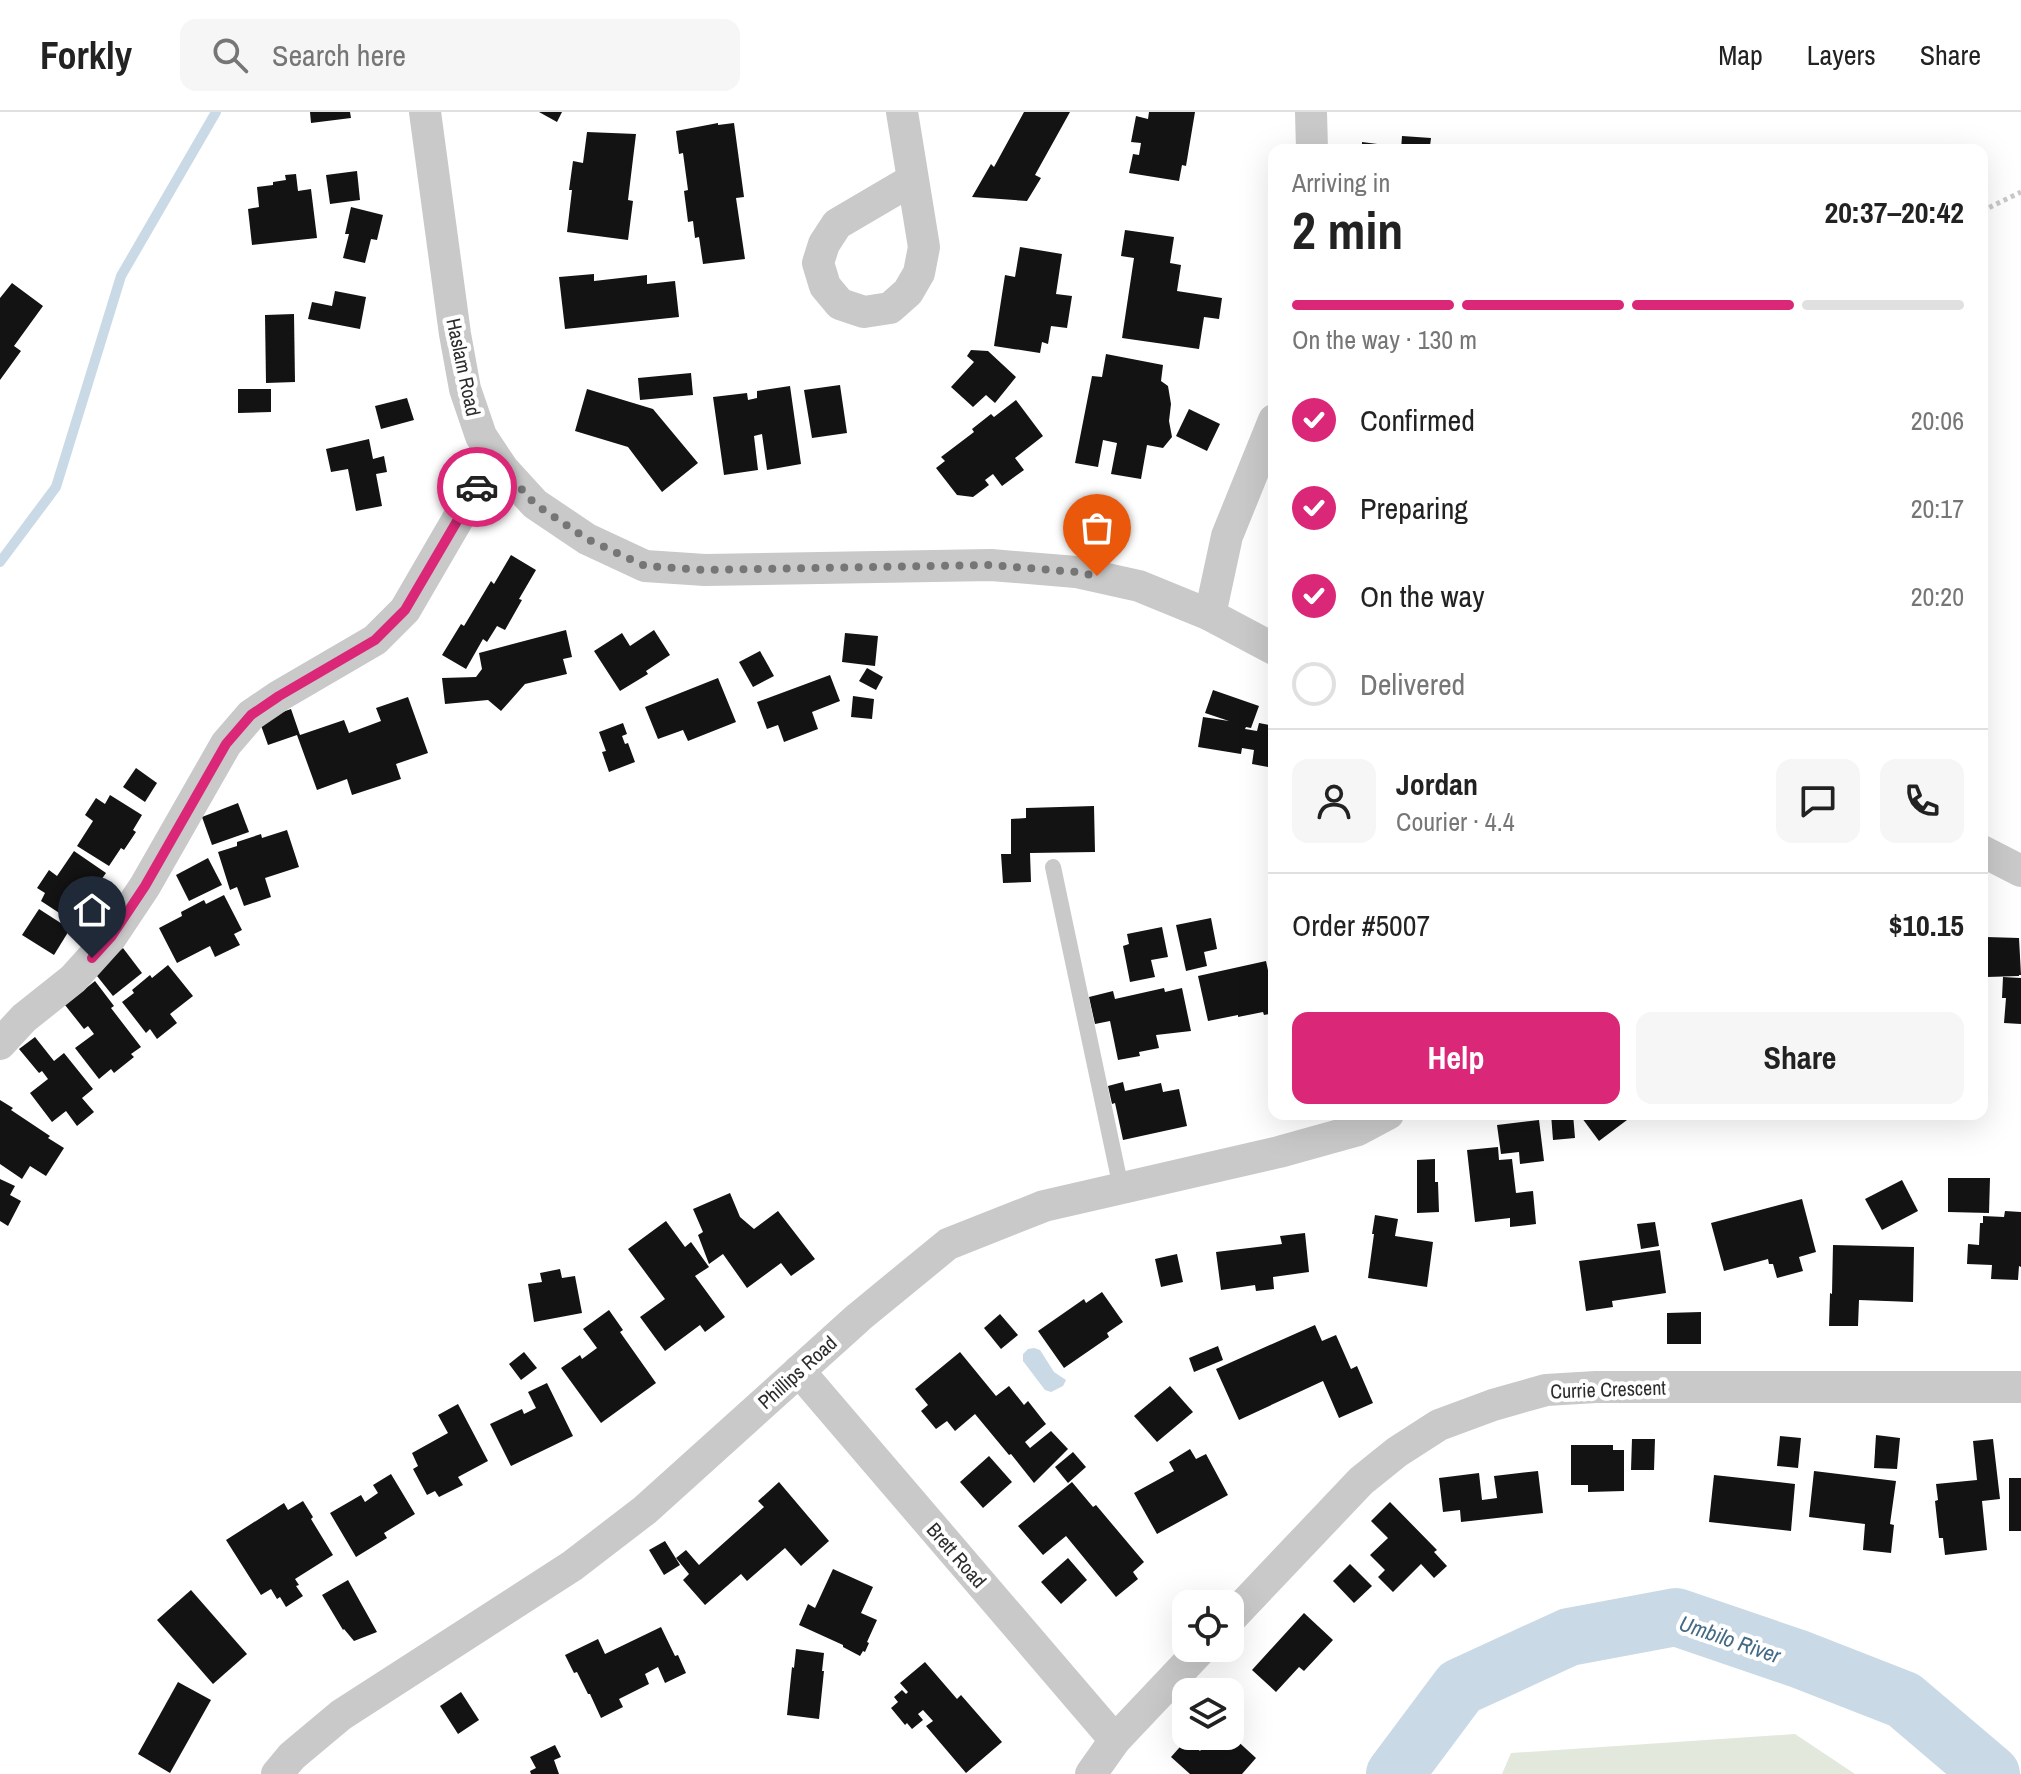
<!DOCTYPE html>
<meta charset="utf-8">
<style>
:root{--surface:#fff;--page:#f6f6f6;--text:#222;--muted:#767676;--line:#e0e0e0;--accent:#db2777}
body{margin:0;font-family:"Archivo Narrow",sans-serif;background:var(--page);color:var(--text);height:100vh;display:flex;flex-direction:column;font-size:30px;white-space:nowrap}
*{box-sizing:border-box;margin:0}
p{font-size:26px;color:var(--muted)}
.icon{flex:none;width:44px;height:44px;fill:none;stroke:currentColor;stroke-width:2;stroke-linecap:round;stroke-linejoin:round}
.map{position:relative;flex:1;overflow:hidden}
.sheet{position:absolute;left:1268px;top:32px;width:720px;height:976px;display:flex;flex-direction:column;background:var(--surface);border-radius:16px;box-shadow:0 8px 32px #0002}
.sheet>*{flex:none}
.controls{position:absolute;left:1172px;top:1478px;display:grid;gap:16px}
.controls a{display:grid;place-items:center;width:72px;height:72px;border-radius:16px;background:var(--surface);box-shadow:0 8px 32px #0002;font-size:40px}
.pin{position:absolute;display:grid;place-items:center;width:68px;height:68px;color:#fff;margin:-82px -34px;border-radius:50% 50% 50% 0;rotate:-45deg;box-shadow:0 0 8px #0007}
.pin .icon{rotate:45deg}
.courier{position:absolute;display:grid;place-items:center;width:80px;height:80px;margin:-40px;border:6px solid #db2777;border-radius:50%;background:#fff;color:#222;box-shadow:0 2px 10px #0007}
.overview em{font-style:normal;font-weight:700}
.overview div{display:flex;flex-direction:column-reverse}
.overview{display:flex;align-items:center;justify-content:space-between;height:136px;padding:0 24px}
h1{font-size:52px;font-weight:700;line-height:60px}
.bar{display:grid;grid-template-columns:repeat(4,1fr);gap:12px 8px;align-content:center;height:96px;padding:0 24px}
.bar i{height:10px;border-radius:6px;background:var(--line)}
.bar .active{background:var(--accent)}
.bar p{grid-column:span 4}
.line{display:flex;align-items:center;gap:20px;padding:0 24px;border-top:2px solid var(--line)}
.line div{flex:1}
.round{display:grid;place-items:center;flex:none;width:84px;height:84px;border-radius:16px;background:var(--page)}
ol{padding:0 24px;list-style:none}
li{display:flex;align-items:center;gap:24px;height:88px}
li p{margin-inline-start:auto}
li .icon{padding:8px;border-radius:50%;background:var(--accent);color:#fff;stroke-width:4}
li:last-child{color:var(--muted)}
li i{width:44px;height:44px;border:4px solid var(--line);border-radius:50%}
.cta{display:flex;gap:16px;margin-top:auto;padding:16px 24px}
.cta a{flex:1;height:92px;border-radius:16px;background:var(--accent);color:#fff;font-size:32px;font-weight:700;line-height:92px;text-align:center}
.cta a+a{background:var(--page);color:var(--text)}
header{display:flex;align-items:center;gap:48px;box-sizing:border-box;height:112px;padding:0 40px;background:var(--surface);border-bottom:2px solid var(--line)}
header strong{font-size:38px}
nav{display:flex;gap:44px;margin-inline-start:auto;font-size:28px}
.search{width:560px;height:72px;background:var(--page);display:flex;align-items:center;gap:20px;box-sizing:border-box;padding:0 28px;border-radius:16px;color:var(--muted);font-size:30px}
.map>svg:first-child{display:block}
.green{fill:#e2e8db}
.water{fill:#c9dae6}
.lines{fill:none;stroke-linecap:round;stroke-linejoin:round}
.stream{stroke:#c9dae6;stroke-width:10}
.river{stroke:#c9dae6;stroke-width:58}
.building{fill:#131313}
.path{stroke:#c9c9c9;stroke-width:5;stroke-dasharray:4 4;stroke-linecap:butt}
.lane{stroke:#c9c9c9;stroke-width:16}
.street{stroke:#c9c9c9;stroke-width:32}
.done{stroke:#767676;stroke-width:8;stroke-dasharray:0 14.4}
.route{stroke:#db2777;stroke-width:10}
.labels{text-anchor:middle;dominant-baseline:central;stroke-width:8;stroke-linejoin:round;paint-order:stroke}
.street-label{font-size:20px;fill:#2c2c2c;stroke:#fff}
.water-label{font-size:22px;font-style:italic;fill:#446a85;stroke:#fff}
</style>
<header>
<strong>Forkly</strong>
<div class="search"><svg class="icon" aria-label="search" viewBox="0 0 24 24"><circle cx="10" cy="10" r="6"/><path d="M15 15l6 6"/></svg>Search here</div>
<nav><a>Map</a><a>Layers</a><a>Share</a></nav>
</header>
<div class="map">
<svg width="2021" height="1662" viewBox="0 0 2021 1662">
<rect width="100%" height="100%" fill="#fff"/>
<polygon class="green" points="1795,1622 1855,1662 1502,1662 1511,1641"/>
<polygon class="water" points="1034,1236 1040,1238 1054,1260 1066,1268 1063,1274 1051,1280 1045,1278 1023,1249 1023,1242 1028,1237"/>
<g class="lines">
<polyline class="stream" points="0,450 56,375 121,164 216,0"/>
<polyline class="river" points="1395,1662 1460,1575 1569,1525 1676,1505 1799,1547 1904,1588 1991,1662"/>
</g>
<g class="building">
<polygon points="310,0 350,0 351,6 311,11"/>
<polygon points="539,0 562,0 557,10"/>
<polygon points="1024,0 1070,0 1035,63 1041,66 1027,89 972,85 991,52 994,55"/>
<polygon points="1149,0 1195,0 1186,54 1182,53 1179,69 1129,61 1133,42 1139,43 1141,31 1131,30 1136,4 1148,7"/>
<polygon points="718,11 718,13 734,11 744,85 736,86 745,147 703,152 699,125 695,126 693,109 688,110 684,79 688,78 683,41 679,42 676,19"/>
<polygon points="587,20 636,22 628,88 633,89 628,128 567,120 572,78 569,78 573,49 583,51"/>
<polygon points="1402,24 1431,26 1430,34 1446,36 1446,38 1401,38"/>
<polygon points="1362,30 1385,33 1385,38 1362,38"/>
<polygon points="357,59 360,88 330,92 326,63"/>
<polygon points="296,62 298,79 311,77 317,126 252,133 248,97 259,95 257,75 273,73 273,70 286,68 285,63"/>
<polygon points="351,95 383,103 377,128 371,127 365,151 343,146 349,122 345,122"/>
<polygon points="1125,118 1174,125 1170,151 1181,153 1177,179 1222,186 1219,207 1204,205 1199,237 1122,226 1134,146 1121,144"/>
<polygon points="1020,135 1062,142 1056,182 1072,184 1067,216 1051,214 1048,232 1042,230 1040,241 994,234 1005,163 1015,165"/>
<polygon points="594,162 594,169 647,163 647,172 675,169 679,205 565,217 559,165"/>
<polygon points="12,171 43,194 14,234 21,239 0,268 0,186"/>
<polygon points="335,179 366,185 360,217 308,207 312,190 332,194"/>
<polygon points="294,202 295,270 266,271 265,203"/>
<polygon points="971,238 988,239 1016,265 995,291 986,283 973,295 951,275 974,250 967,244"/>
<polygon points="1106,242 1163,253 1161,269 1168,274 1171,292 1169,309 1172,325 1163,336 1147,333 1141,367 1111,362 1117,331 1103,328 1098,355 1075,351 1092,264 1102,265"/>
<polygon points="691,261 693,283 640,288 638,266"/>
<polygon points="840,273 847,321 812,326 804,278"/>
<polygon points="790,274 801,352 767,358 762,322 754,324 758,358 724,363 713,285 747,281 748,288 757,286 757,279"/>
<polygon points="238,277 271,277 271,300 238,301"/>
<polygon points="587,277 653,297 698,351 662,380 628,335 575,319"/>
<polygon points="407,286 414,308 381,317 375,294"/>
<polygon points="1016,288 1043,324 1015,346 1024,358 1002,374 993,362 985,368 989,373 973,385 957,383 936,356 945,349 941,345 974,320 972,317 991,302 994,305"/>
<polygon points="1189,297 1220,312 1207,339 1176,324"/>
<polygon points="369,327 373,347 384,344 387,360 376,362 382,394 356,399 348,357 331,360 326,337"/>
<polygon points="511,443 536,458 519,487 522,488 505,518 497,514 487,530 483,527 466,557 442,543 461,512 464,514 491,469 494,472"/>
<polygon points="566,518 572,545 563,547 567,562 525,572 501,599 488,588 445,592 442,566 476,565 482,557 479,541"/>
<polygon points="654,518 670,543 646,559 648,562 620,579 594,539 622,521 630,534"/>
<polygon points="845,521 878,524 875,554 842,550"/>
<polygon points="760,539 774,564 753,575 739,550"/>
<polygon points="867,556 883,565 876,578 859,569"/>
<polygon points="830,563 840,589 812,600 818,617 784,630 778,613 767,617 757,590"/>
<polygon points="718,566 736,610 688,629 683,618 658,627 645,595"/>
<polygon points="1213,578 1259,594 1251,616 1246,615 1245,617 1257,619 1259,611 1274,614 1274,656 1252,652 1254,638 1242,636 1241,642 1198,635 1203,605 1229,609 1205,601"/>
<polygon points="853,584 874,587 872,607 851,605"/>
<polygon points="408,585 428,641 396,652 401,667 352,683 347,667 317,678 297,623 268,633 259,608 291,597 300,623 344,608 349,621 381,609 376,596"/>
<polygon points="623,611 627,622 622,624 625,632 628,631 635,650 609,660 602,640 606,639 599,620"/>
<polygon points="136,656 157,671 145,690 123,675"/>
<polygon points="110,683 142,703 133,718 136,720 124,738 121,736 109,754 77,734 93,709 85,703 96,686 105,692"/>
<polygon points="238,691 249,720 212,733 202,705"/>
<polygon points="1094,694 1095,740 1030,741 1031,770 1003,771 1001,742 1011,742 1011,707 1026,706 1026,696"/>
<polygon points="287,718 299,755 265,766 271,785 244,794 237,775 230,778 218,740 237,734 237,730 261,722 262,726"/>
<polygon points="74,739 106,761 94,778 97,780 85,799 82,797 73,810 41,789 45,781 37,776 49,758 57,764"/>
<polygon points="208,746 222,773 189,789 176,763"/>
<polygon points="224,783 242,818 234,822 240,833 215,845 210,834 177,851 159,816 182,804 181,800 204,788 206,792"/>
<polygon points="39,797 70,817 54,843 22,823"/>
<polygon points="1211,806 1217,837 1204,840 1207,854 1186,859 1176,813"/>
<polygon points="1162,815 1168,845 1151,848 1155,865 1130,870 1123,834 1129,832 1127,822"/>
<polygon points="1986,825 2019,826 2021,863 2019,863 2019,864 1987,865"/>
<polygon points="123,836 142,861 113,884 93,859"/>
<polygon points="1266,849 1274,886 1274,901 1264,903 1263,900 1238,905 1238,903 1208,909 1198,864"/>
<polygon points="168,853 193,884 170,902 177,911 157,927 150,917 146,921 122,890 134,881 132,878 150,863 152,866"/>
<polygon points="2003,865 2021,866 2021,912 2004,911 2006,886 2002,886"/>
<polygon points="95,869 114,894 111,896 141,935 131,942 134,945 114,961 111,957 99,967 75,936 94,922 88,914 84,917 65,893"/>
<polygon points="1164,876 1165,880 1182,876 1191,919 1156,923 1159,936 1139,940 1140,944 1118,948 1110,909 1095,912 1089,885 1113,879 1115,887"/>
<polygon points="35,925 54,949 64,941 93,977 82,986 94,1000 77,1014 66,999 52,1010 30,981 48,967 42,959 39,961 19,937"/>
<polygon points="1123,970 1125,979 1161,971 1163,980 1179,977 1187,1014 1123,1028 1115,991 1112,992 1108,974"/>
<polygon points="0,988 13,996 11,998 50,1024 48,1026 64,1036 46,1064 30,1054 22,1067 0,1052"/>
<polygon points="1551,1002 1573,1002 1575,1026 1553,1028"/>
<polygon points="1579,1002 1635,1002 1599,1029"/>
<polygon points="1539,1008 1544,1049 1520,1052 1519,1040 1501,1042 1497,1013"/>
<polygon points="1498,1035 1499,1048 1512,1047 1516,1081 1533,1079 1536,1112 1510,1115 1510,1106 1475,1110 1467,1038"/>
<polygon points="1435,1047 1435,1070 1438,1070 1439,1100 1417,1101 1417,1048"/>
<polygon points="1948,1066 1990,1066 1989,1101 1948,1100"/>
<polygon points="0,1067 15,1074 10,1083 21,1089 8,1114 0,1109"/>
<polygon points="1902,1068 1918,1099 1882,1118 1865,1087"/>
<polygon points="730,1081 740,1105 754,1117 778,1099 815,1147 791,1164 781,1151 747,1176 723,1142 709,1152 698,1123 703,1120 693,1097"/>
<polygon points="1802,1087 1816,1140 1799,1145 1803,1159 1777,1166 1773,1152 1769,1152 1768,1147 1724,1159 1711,1111"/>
<polygon points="2005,1099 2021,1100 2021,1155 2019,1154 2018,1168 1991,1167 1992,1153 1967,1152 1968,1132 1979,1133 1980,1111 1983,1111 1983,1104 2004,1105"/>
<polygon points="1375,1103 1398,1107 1395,1124 1433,1130 1427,1175 1368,1166 1374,1122 1372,1122"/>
<polygon points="666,1109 685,1135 691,1130 709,1155 695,1164 725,1205 705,1220 700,1213 665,1239 640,1205 665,1187 628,1137"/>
<polygon points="1655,1110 1659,1134 1641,1137 1637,1112"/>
<polygon points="1305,1121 1309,1160 1273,1165 1274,1177 1256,1179 1255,1173 1221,1178 1216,1140 1282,1132 1280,1124"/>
<polygon points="1833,1133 1914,1135 1913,1190 1859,1188 1858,1214 1829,1214 1830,1181 1832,1182"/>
<polygon points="1660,1138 1666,1181 1612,1189 1613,1195 1586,1199 1579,1149"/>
<polygon points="1177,1142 1183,1170 1161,1175 1155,1147"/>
<polygon points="560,1157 562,1166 575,1164 582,1201 534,1210 528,1172 542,1170 540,1161"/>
<polygon points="1102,1180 1123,1210 1107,1221 1109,1225 1064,1256 1038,1219 1084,1187 1086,1191"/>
<polygon points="609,1198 623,1218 620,1220 656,1271 601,1311 561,1256 580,1243 582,1247 597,1236 583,1217"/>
<polygon points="1701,1200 1701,1232 1667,1232 1667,1201"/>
<polygon points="1000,1202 1018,1223 1001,1237 984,1216"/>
<polygon points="1315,1213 1322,1229 1336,1223 1351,1257 1357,1254 1373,1291 1339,1306 1323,1269 1239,1308 1216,1257"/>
<polygon points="1218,1234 1223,1248 1194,1260 1189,1246"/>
<polygon points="524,1240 537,1256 521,1268 509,1252"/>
<polygon points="960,1240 996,1284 1009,1274 1024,1293 1028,1289 1046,1312 1025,1330 1030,1336 1051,1319 1068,1337 1034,1371 1011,1342 1009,1343 975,1302 955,1319 947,1309 936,1317 921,1299 928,1293 915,1277"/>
<polygon points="547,1271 573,1324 511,1354 490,1312 522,1297 524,1302 536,1296 528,1280"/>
<polygon points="1170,1274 1193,1300 1157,1330 1134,1304"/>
<polygon points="458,1292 488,1349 458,1365 463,1373 439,1385 435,1379 427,1383 413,1357 418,1354 412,1341 448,1321 438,1303"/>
<polygon points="1876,1323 1900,1326 1897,1357 1874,1356"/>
<polygon points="1780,1324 1801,1326 1798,1356 1777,1354"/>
<polygon points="1632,1327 1655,1327 1654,1358 1631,1358"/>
<polygon points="1993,1327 2000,1387 1982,1389 1987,1438 1945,1443 1943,1426 1939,1426 1935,1389 1938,1388 1936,1372 1977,1368 1973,1329"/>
<polygon points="1571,1333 1613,1333 1613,1338 1624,1338 1624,1379 1588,1380 1588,1373 1571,1373"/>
<polygon points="1190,1337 1196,1347 1206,1342 1228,1383 1157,1422 1134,1381 1174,1359 1169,1350"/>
<polygon points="1073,1340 1086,1355 1068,1371 1055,1355"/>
<polygon points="989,1344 1012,1370 983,1396 960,1370"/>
<polygon points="1538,1359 1543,1401 1461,1410 1460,1398 1443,1400 1439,1366 1479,1361 1482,1388 1497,1386 1494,1364"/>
<polygon points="1814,1359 1896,1369 1890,1412 1894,1413 1891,1441 1863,1438 1865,1412 1809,1405"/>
<polygon points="391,1362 415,1402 384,1421 387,1426 356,1445 330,1401 361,1383 365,1390 378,1381 373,1373"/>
<polygon points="1714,1363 1795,1372 1791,1419 1709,1410"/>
<rect x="2009" y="1366" width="12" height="53"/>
<polygon points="779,1370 829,1429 801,1454 785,1436 747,1469 741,1462 705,1493 683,1468 689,1462 676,1446 686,1438 699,1453 764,1395 758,1389"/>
<polygon points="1072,1370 1093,1395 1096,1393 1144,1450 1133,1460 1138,1467 1116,1485 1066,1424 1043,1443 1018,1414"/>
<polygon points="303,1389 313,1405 311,1407 333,1443 295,1467 299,1473 296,1474 303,1484 286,1495 280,1485 277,1487 271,1477 261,1483 226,1428 284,1391 288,1398"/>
<polygon points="1390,1390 1437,1438 1434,1440 1447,1454 1434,1466 1421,1452 1393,1480 1378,1465 1385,1458 1370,1443 1388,1426 1371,1409"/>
<polygon points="665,1429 680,1453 664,1463 649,1438"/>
<polygon points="1068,1446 1087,1468 1061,1492 1041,1470"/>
<polygon points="1350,1452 1372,1474 1354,1491 1333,1469"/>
<polygon points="833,1457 873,1475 861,1501 877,1508 867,1530 869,1531 865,1540 863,1539 860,1544 843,1535 843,1533 799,1513 808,1492 815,1496"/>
<polygon points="348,1468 377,1520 354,1529 344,1517 343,1518 322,1483"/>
<polygon points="191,1478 247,1542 213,1572 157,1508"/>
<polygon points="1304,1501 1333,1528 1304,1559 1299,1555 1276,1580 1252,1558"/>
<polygon points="661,1515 675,1544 678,1543 686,1561 665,1571 658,1555 645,1562 649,1572 619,1587 623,1595 601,1606 590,1582 588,1582 577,1560 574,1561 565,1543 598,1527 605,1542"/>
<polygon points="796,1537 824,1541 822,1559 824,1559 819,1607 787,1603 792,1555 794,1556"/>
<polygon points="925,1550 957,1587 961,1583 1002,1630 966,1661 926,1614 933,1609 923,1598 918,1602 923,1608 912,1617 907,1611 905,1613 891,1596 898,1590 894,1585 902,1578 906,1582 908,1580 900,1571"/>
<polygon points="178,1570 211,1588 170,1661 138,1642"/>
<polygon points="461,1580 479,1608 458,1622 440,1594"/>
<polygon points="1213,1624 1232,1624 1256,1646 1242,1662 1190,1662 1171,1645 1187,1627 1200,1639"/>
<polygon points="555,1633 561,1645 554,1648 559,1662 531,1662 530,1659 536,1656 530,1645"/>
</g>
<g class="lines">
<polyline class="path" points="1982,99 2021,80"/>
<polyline class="lane" points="1053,755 1121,1076"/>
<g class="street">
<polyline points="425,0 455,222 465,277 481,324 503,357 535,392 587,427 645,454 705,458 991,453 1076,460 1139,474 1210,503 1274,537"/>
<polyline points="902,0 924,135 919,161 908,180 890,196 864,200 840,192 825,174 818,151 824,132 837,112 912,68"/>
<polyline points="1311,0 1312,38"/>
<polyline points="1210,503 1227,424 1274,308"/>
<polyline points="1982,739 2021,759"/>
<polyline points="0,932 24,906 73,867 111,825 145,774 226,632 251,603 279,584 375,528 405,498 477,374 491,340"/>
<polyline points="799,1259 1115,1628"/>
<polyline points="1230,1507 1361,1369 1397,1340 1439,1313 1493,1293 1546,1278 1596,1275 2021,1275"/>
<polyline points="277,1662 292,1644 341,1603 572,1454 645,1398 859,1205 948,1132 1044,1094 1279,1040 1358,1018 1388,1002"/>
<polyline points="1091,1662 1115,1628 1202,1536"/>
</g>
</g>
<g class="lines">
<polyline class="done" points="477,375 491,340 503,357 535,392 587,427 645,454 705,458 991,453 1076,460 1097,464"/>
<polyline class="route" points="92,846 111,825 145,774 226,632 251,603 279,584 375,528 405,498 477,375"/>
</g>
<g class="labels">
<g class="street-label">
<text transform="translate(464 255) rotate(78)">Haslam Road</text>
<text transform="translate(797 1260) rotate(-42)">Phillips Road</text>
<text transform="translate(1608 1277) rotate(-2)">Currie Crescent</text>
<text transform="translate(957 1443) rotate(49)">Brett Road</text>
</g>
<g class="water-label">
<text transform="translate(1730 1527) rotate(19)">Umbilo River</text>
</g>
</g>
</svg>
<div class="controls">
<a><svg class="icon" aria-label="locate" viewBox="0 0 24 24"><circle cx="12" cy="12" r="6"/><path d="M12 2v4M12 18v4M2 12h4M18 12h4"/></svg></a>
<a><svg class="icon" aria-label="layers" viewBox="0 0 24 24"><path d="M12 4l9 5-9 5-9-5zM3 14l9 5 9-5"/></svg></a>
</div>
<div class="pin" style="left:1097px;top:464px;background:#ea580c"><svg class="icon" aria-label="bag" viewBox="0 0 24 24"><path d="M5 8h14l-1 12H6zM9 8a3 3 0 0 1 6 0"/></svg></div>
<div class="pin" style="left:92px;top:846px;background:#1f2937"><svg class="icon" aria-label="home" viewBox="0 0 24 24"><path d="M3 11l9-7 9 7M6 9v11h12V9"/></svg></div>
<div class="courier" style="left:477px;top:375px"><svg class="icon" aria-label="car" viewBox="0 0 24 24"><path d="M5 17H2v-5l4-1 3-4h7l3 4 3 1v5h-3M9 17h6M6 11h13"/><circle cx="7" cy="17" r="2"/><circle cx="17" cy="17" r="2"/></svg></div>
<section class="sheet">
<div class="overview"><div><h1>2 min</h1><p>Arriving in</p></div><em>20:37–20:42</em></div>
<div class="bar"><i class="active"></i><i class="active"></i><i class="active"></i><i></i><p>On the way · 130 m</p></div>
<ol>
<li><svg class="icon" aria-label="check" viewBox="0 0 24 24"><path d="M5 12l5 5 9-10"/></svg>Confirmed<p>20:06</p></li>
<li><svg class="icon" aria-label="check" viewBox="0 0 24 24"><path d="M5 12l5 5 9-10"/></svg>Preparing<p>20:17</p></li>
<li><svg class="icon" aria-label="check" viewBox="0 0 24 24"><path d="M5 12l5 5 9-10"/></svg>On the way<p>20:20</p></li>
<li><i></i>Delivered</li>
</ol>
<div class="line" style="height:144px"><a class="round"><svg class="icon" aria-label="person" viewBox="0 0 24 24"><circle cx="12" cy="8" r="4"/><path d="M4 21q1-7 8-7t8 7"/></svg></a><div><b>Jordan</b><p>Courier · 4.4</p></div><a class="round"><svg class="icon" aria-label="chat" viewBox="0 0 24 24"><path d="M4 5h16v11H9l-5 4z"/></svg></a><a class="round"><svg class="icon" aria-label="phone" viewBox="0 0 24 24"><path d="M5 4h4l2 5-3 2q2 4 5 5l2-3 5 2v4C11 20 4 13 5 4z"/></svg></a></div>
<div class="line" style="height:104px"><div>Order #5007</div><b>$10.15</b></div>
<div class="cta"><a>Help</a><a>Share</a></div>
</section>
</div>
